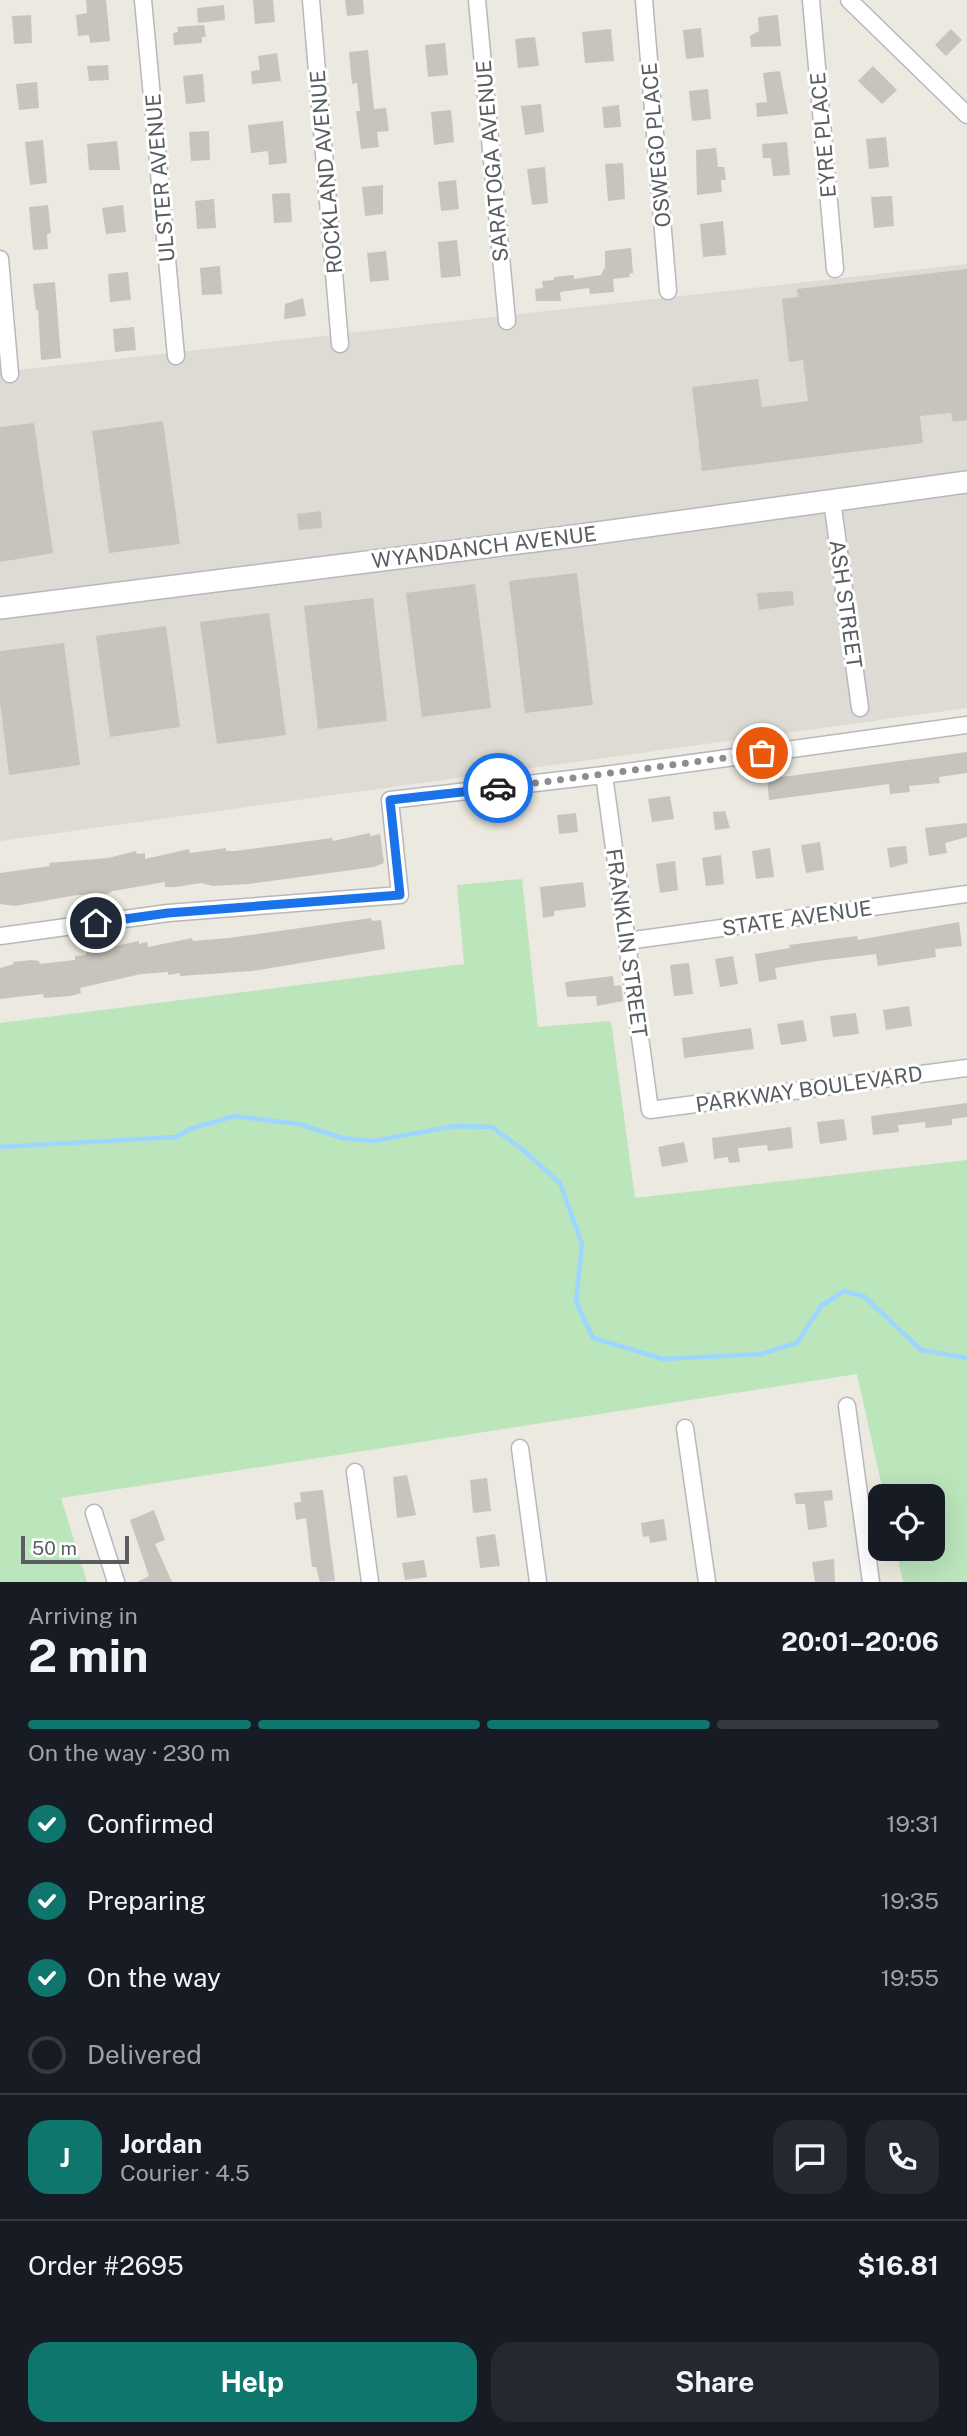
<!DOCTYPE html>
<meta charset="utf-8">
<style>
:root{--surface:#171b24;--page:#242831;--text:#f1f3f6;--muted:#9ea1a6;--line:#363941;--accent:#0f766e}
body{margin:0;font-family:"Public Sans",sans-serif;background:var(--page);color:var(--text);height:100vh;display:flex;flex-direction:column;font-size:26px;white-space:nowrap}
*{box-sizing:border-box;margin:0}
p{font-size:23px;color:var(--muted)}
.icon{flex:none;width:38px;height:38px;fill:none;stroke:currentColor;stroke-width:2;stroke-linecap:round;stroke-linejoin:round}
.map{position:relative;height:1582px;overflow:hidden}
.panel{display:flex;flex-direction:column;background:var(--surface);flex:1}
.panel>*{flex:none}
.controls{position:absolute;left:868px;top:1484px;display:grid;gap:14px}
.controls a{display:grid;place-items:center;width:77px;height:77px;border-radius:14px;background:var(--surface);box-shadow:0 7px 28px #0002;font-size:35px}
.scale{position:absolute;left:21px;bottom:18px;width:108px;box-sizing:border-box;padding-left:7px;border:4px solid #595d61;border-top:0;font-size:19px;line-height:24px;white-space:nowrap;color:#595d61;-webkit-text-stroke:5px #fff;paint-order:stroke}
.pin{position:absolute;display:grid;place-items:center;width:60px;height:60px;color:#fff;margin:-30px;border:4px solid #fff;border-radius:50%;box-shadow:0 2px 7px #0007}
.courier{position:absolute;display:grid;place-items:center;width:70px;height:70px;margin:-35px;border:5px solid #1a73e8;border-radius:50%;background:#fff;color:#222;box-shadow:0 2px 9px #0007}
.headline em{font-style:normal;font-weight:700}
.headline div{display:flex;flex-direction:column-reverse}
.headline{display:flex;align-items:center;justify-content:space-between;height:119px;padding:0 28px}
h1{font-size:46px;font-weight:700;line-height:52px}
.bar{display:grid;grid-template-columns:repeat(4,1fr);gap:10px 7px;align-content:center;height:84px;padding:0 28px}
.bar i{height:9px;border-radius:5px;background:var(--line)}
.bar .current{background:var(--accent)}
.bar p{grid-column:span 4}
.line{display:flex;align-items:center;gap:18px;padding:0 28px;border-top:2px solid var(--line)}
.line div{flex:1}
.round{display:grid;place-items:center;flex:none;width:74px;height:74px;border-radius:21px;background:var(--page)}
ol{padding:0 28px;list-style:none}
li{display:flex;align-items:center;gap:21px;height:77px}
li p{margin-inline-start:auto}
li .icon{padding:7px;border-radius:50%;background:var(--accent);color:#fff;stroke-width:4}
li:last-child{color:var(--muted)}
li i{width:38px;height:38px;border:4px solid var(--line);border-radius:50%}
.cta{display:flex;gap:14px;margin-top:auto;padding:14px 28px}
.cta a{flex:1;height:80px;border-radius:21px;background:var(--accent);color:#fff;font-size:28px;font-weight:700;line-height:80px;text-align:center}
.cta a+a{background:var(--page);color:var(--text)}
.map>svg:first-child{display:block}
.industrial{fill:#dddbd4}
.green{fill:#bbe5bb}
.lines{fill:none;stroke-linecap:round;stroke-linejoin:round}
.stream{stroke:#9dd6ff;stroke-width:4.5}
.building{fill:#c7c4bd}
.minor-casing{stroke:#b6b8bd;stroke-width:19}
.tertiary-casing{stroke:#b6b8bd;stroke-width:24}
.minor{stroke:#fff;stroke-width:16}
.tertiary{stroke:#fff;stroke-width:21}
.done{stroke:#8c8e8d;stroke-width:7;stroke-dasharray:0 12.6}
.route{stroke:#1a73e8;stroke-width:9}
.labels{text-anchor:middle;dominant-baseline:central;stroke-width:6;stroke-linejoin:round;paint-order:stroke}
.street-label{font-size:21px;fill:#595d61;stroke:#fff}
</style>
<div class="map">
<svg width="967" height="1582" viewBox="0 0 967 1582">
<rect width="100%" height="100%" fill="#ece9e0"/>
<polygon class="industrial" points="967,264 967,708 0,841 0,372"/>
<polygon class="green" points="522,879 538,1027 611,1021 635,1198 967,1160 967,1582 903,1582 896,1549 933,1549 933,1496 884,1496 857,1374 61,1498 87,1582 0,1582 0,1023 464,964 457,885"/>
<g class="lines">
<polyline class="stream" points="0,1147 176,1137 190,1129 234,1116 299,1124 342,1138 373,1141 455,1126 492,1127 522,1149 560,1183 582,1244 576,1302 593,1338 663,1359 761,1354 797,1343 821,1306 844,1291 865,1297 921,1350 967,1358"/>
</g>
<g class="building">
<polygon points="86,0 106,0 110,41 90,43 89,35 78,36 76,15 87,13"/>
<polygon points="253,0 273,0 275,22 255,24"/>
<polygon points="345,0 363,0 364,14 347,16"/>
<polygon points="224,5 225,20 198,23 197,8"/>
<polygon points="31,15 32,43 14,44 12,16"/>
<polygon points="778,15 781,46 751,47 750,36 759,31 758,17"/>
<polygon points="204,25 206,37 202,37 202,43 174,45 173,33 178,32 177,27"/>
<polygon points="701,28 704,57 686,59 683,30"/>
<polygon points="611,29 614,61 585,63 582,32"/>
<polygon points="951,29 962,40 946,56 935,45"/>
<polygon points="535,37 539,66 518,68 515,39"/>
<polygon points="445,43 448,75 428,77 425,45"/>
<polygon points="368,50 374,109 386,108 389,131 377,132 379,147 361,149 356,111 360,111 357,83 352,84 349,52"/>
<polygon points="277,53 281,81 252,84 251,71 260,70 258,56"/>
<polygon points="108,65 109,80 89,81 87,66"/>
<polygon points="873,66 897,90 882,104 858,81"/>
<polygon points="780,71 788,114 757,117 756,103 767,102 763,73"/>
<polygon points="203,74 205,102 186,104 183,76"/>
<polygon points="37,82 39,108 19,110 16,84"/>
<polygon points="708,89 711,119 692,121 689,91"/>
<polygon points="541,104 544,132 525,135 521,106"/>
<polygon points="619,105 621,127 604,128 602,107"/>
<polygon points="451,110 454,142 434,145 431,112"/>
<polygon points="283,121 287,163 269,165 268,151 251,153 248,125"/>
<polygon points="209,131 210,160 191,161 189,132"/>
<polygon points="886,137 889,167 869,169 866,139"/>
<polygon points="43,140 47,183 30,185 25,142"/>
<polygon points="117,141 120,170 89,170 87,144"/>
<polygon points="787,142 790,175 773,176 771,158 763,158 762,144"/>
<polygon points="716,148 718,167 724,167 726,180 721,180 722,192 697,195 696,150"/>
<polygon points="623,163 625,199 608,201 605,164"/>
<polygon points="545,167 548,203 532,205 527,169"/>
<polygon points="456,180 459,209 441,211 438,182"/>
<polygon points="383,185 383,214 365,216 362,187"/>
<polygon points="290,193 292,222 274,223 272,194"/>
<polygon points="892,196 894,226 874,228 871,197"/>
<polygon points="214,199 216,228 197,229 195,201"/>
<polygon points="48,205 51,233 47,234 48,249 33,250 29,207"/>
<polygon points="123,205 126,232 106,234 102,208"/>
<polygon points="723,221 726,255 703,257 700,224"/>
<polygon points="457,240 461,276 441,278 438,242"/>
<polygon points="631,248 633,273 629,274 630,277 613,279 614,292 590,294 589,288 560,292 561,301 536,301 535,289 543,288 542,281 554,280 554,277 574,275 574,279 601,275 605,267 605,251"/>
<polygon points="386,251 389,280 370,282 367,253"/>
<polygon points="220,266 222,294 202,295 200,268"/>
<polygon points="967,269 967,420 953,422 951,413 920,416 923,443 702,471 692,387 758,379 762,407 808,401 803,360 789,362 782,299 798,297 797,289"/>
<polygon points="128,272 131,300 110,302 108,274"/>
<polygon points="55,282 61,358 41,360 38,310 36,310 33,284"/>
<polygon points="303,298 306,316 284,319 285,304"/>
<polygon points="134,327 136,350 115,352 113,329"/>
<polygon points="163,421 180,544 109,553 92,431"/>
<polygon points="34,423 53,553 0,562 0,427"/>
<polygon points="321,511 322,528 299,530 297,514"/>
<polygon points="577,573 593,705 525,713 509,581"/>
<polygon points="475,584 491,708 422,717 406,593"/>
<polygon points="793,591 794,605 759,610 757,593"/>
<polygon points="373,598 387,721 318,729 304,606"/>
<polygon points="269,613 286,735 217,744 200,622"/>
<polygon points="166,626 180,727 110,737 96,636"/>
<polygon points="64,643 80,765 9,775 0,702 0,651"/>
<polygon points="967,752 967,773 939,777 940,783 909,786 910,792 890,794 889,784 769,800 767,779"/>
<polygon points="670,796 674,819 652,822 648,799"/>
<polygon points="725,811 730,828 715,830 713,812"/>
<polygon points="576,813 578,832 559,834 557,815"/>
<polygon points="967,823 967,837 945,843 947,853 929,856 925,828"/>
<polygon points="370,833 370,836 380,834 384,863 374,867 249,884 213,886 201,883 176,887 165,887 165,882 113,891 105,895 77,895 15,906 0,904 0,873 50,866 49,863 108,858 136,851 137,854 145,853 145,859 189,849 190,853 226,848 226,851 235,851 332,838 333,841"/>
<polygon points="820,842 824,870 806,873 801,845"/>
<polygon points="906,846 908,863 890,868 887,848"/>
<polygon points="770,848 774,877 756,879 752,851"/>
<polygon points="721,855 724,884 706,886 702,858"/>
<polygon points="675,861 678,890 660,893 656,864"/>
<polygon points="583,882 586,907 554,911 554,916 543,918 540,887"/>
<polygon points="371,918 372,921 381,920 385,949 252,971 180,976 180,973 168,975 168,972 141,974 80,988 81,993 71,996 44,998 43,994 0,999 0,968 14,964 13,962 32,960 39,961 40,964 75,960 75,956 86,955 86,952 139,941 139,944 147,942 148,947 192,938 193,941 229,938"/>
<polygon points="959,922 962,946 935,949 936,957 878,966 876,954 818,961 775,968 777,979 759,982 755,954 790,948 789,945 857,936 858,940"/>
<polygon points="733,956 738,984 720,987 715,959"/>
<polygon points="689,963 693,994 674,996 670,965"/>
<polygon points="613,976 614,986 621,985 623,1001 597,1006 596,996 567,997 565,982"/>
<polygon points="909,1006 912,1026 886,1030 883,1010"/>
<polygon points="856,1013 859,1034 833,1037 830,1016"/>
<polygon points="803,1020 807,1041 781,1045 777,1024"/>
<polygon points="751,1028 754,1049 684,1058 682,1038"/>
<polygon points="967,1103 967,1117 952,1119 952,1125 926,1128 925,1122 898,1125 899,1132 873,1135 871,1116"/>
<polygon points="844,1119 847,1140 820,1144 817,1122"/>
<polygon points="791,1127 793,1148 768,1151 767,1145 738,1148 740,1162 729,1163 728,1157 714,1159 712,1138"/>
<polygon points="684,1142 688,1162 662,1167 658,1147"/>
<polygon points="407,1475 416,1515 397,1518 393,1477"/>
<polygon points="487,1478 491,1511 473,1513 470,1480"/>
<polygon points="323,1490 335,1581 320,1582 316,1567 312,1567 306,1518 296,1520 294,1503 301,1502 300,1492"/>
<polygon points="832,1490 833,1500 824,1501 827,1527 808,1530 805,1504 796,1504 794,1493"/>
<polygon points="154,1510 165,1540 155,1544 172,1582 137,1582 149,1576 130,1520"/>
<polygon points="664,1519 667,1540 650,1543 649,1536 643,1537 641,1523"/>
<polygon points="495,1534 500,1566 480,1568 476,1537"/>
<polygon points="834,1559 835,1582 815,1582 812,1562"/>
<polygon points="424,1560 427,1577 405,1580 402,1563"/>
</g>
<g class="lines">
<defs>
<g id="minor">
<polyline points="143,0 176,356"/>
<polyline points="311,0 340,344"/>
<polyline points="477,0 507,321"/>
<polyline points="644,0 668,291"/>
<polyline points="811,0 835,269"/>
<polyline points="849,0 967,115"/>
<polyline points="0,259 10,374"/>
<polyline points="832,500 860,708"/>
<polyline points="604,775 650,1110 967,1068"/>
<polyline points="0,936 168,913 400,895 390,800 604,775 967,725"/>
<polyline points="627,941 967,894"/>
<polyline points="847,1406 871,1582"/>
<polyline points="685,1428 707,1582"/>
<polyline points="520,1448 538,1582"/>
<polyline points="355,1472 370,1582"/>
<polyline points="94,1513 116,1582"/>
</g>
<polyline id="tertiary" points="0,608 582,535 967,482"/>
</defs>
<use href="#minor" class="minor-casing"/>
<use href="#tertiary" class="tertiary-casing"/>
<use href="#minor" class="minor"/>
<use href="#tertiary" class="tertiary"/>
</g>
<g class="lines">
<polyline class="done" points="498,788 762,753"/>
<polyline class="route" points="96,923 168,913 400,895 390,800 498,788"/>
</g>
<g class="labels">
<g class="street-label">
<text transform="translate(823 135) rotate(-95)">EYRE PLACE</text>
<text transform="translate(656 145) rotate(-95)">OSWEGO PLACE</text>
<text transform="translate(492 161) rotate(-95)">SARATOGA AVENUE</text>
<text transform="translate(326 172) rotate(-95)">ROCKLAND AVENUE</text>
<text transform="translate(160 178) rotate(-95)">ULSTER AVENUE</text>
<text transform="translate(484 547) rotate(-7)">WYANDANCH AVENUE</text>
<text transform="translate(846 604) rotate(82)">ASH STREET</text>
<text transform="translate(797 918) rotate(-8)">STATE AVENUE</text>
<text transform="translate(627 943) rotate(82)">FRANKLIN STREET</text>
<text transform="translate(809 1089) rotate(-8)">PARKWAY BOULEVARD</text>
</g>
</g>
</svg>
<div class="controls">
<a><svg class="icon" aria-label="locate" viewBox="0 0 24 24"><circle cx="12" cy="12" r="6"/><path d="M12 2v4M12 18v4M2 12h4M18 12h4"/></svg></a>
</div>
<div class="scale">50 m</div>
<div class="pin" style="left:762px;top:753px;background:#ea580c"><svg class="icon" aria-label="bag" viewBox="0 0 24 24"><path d="M5 8h14l-1 12H6zM9 8a3 3 0 0 1 6 0"/></svg></div>
<div class="pin" style="left:96px;top:923px;background:#1f2937"><svg class="icon" aria-label="home" viewBox="0 0 24 24"><path d="M3 11l9-7 9 7M6 9v11h12V9"/></svg></div>
<div class="courier" style="left:498px;top:788px"><svg class="icon" aria-label="car" viewBox="0 0 24 24"><path d="M5 17H2v-5l4-1 3-4h7l3 4 3 1v5h-3M9 17h6M6 11h13"/><circle cx="7" cy="17" r="2"/><circle cx="17" cy="17" r="2"/></svg></div>
</div>
<section class="panel">
<div class="headline"><div><h1>2 min</h1><p>Arriving in</p></div><em>20:01–20:06</em></div>
<div class="bar"><i class="current"></i><i class="current"></i><i class="current"></i><i></i><p>On the way · 230 m</p></div>
<ol>
<li><svg class="icon" aria-label="check" viewBox="0 0 24 24"><path d="M5 12l5 5 9-10"/></svg>Confirmed<p>19:31</p></li>
<li><svg class="icon" aria-label="check" viewBox="0 0 24 24"><path d="M5 12l5 5 9-10"/></svg>Preparing<p>19:35</p></li>
<li><svg class="icon" aria-label="check" viewBox="0 0 24 24"><path d="M5 12l5 5 9-10"/></svg>On the way<p>19:55</p></li>
<li><i></i>Delivered</li>
</ol>
<div class="line" style="height:126px"><b class="round" style="background:var(--accent);color:#fff">J</b><div><b>Jordan</b><p>Courier · 4.5</p></div><a class="round"><svg class="icon" aria-label="chat" viewBox="0 0 24 24"><path d="M4 5h16v11H9l-5 4z"/></svg></a><a class="round"><svg class="icon" aria-label="phone" viewBox="0 0 24 24"><path d="M5 4h4l2 5-3 2q2 4 5 5l2-3 5 2v4C11 20 4 13 5 4z"/></svg></a></div>
<div class="line" style="height:91px"><div>Order #2695</div><b>$16.81</b></div>
<div class="cta"><a>Help</a><a>Share</a></div>
</section>
